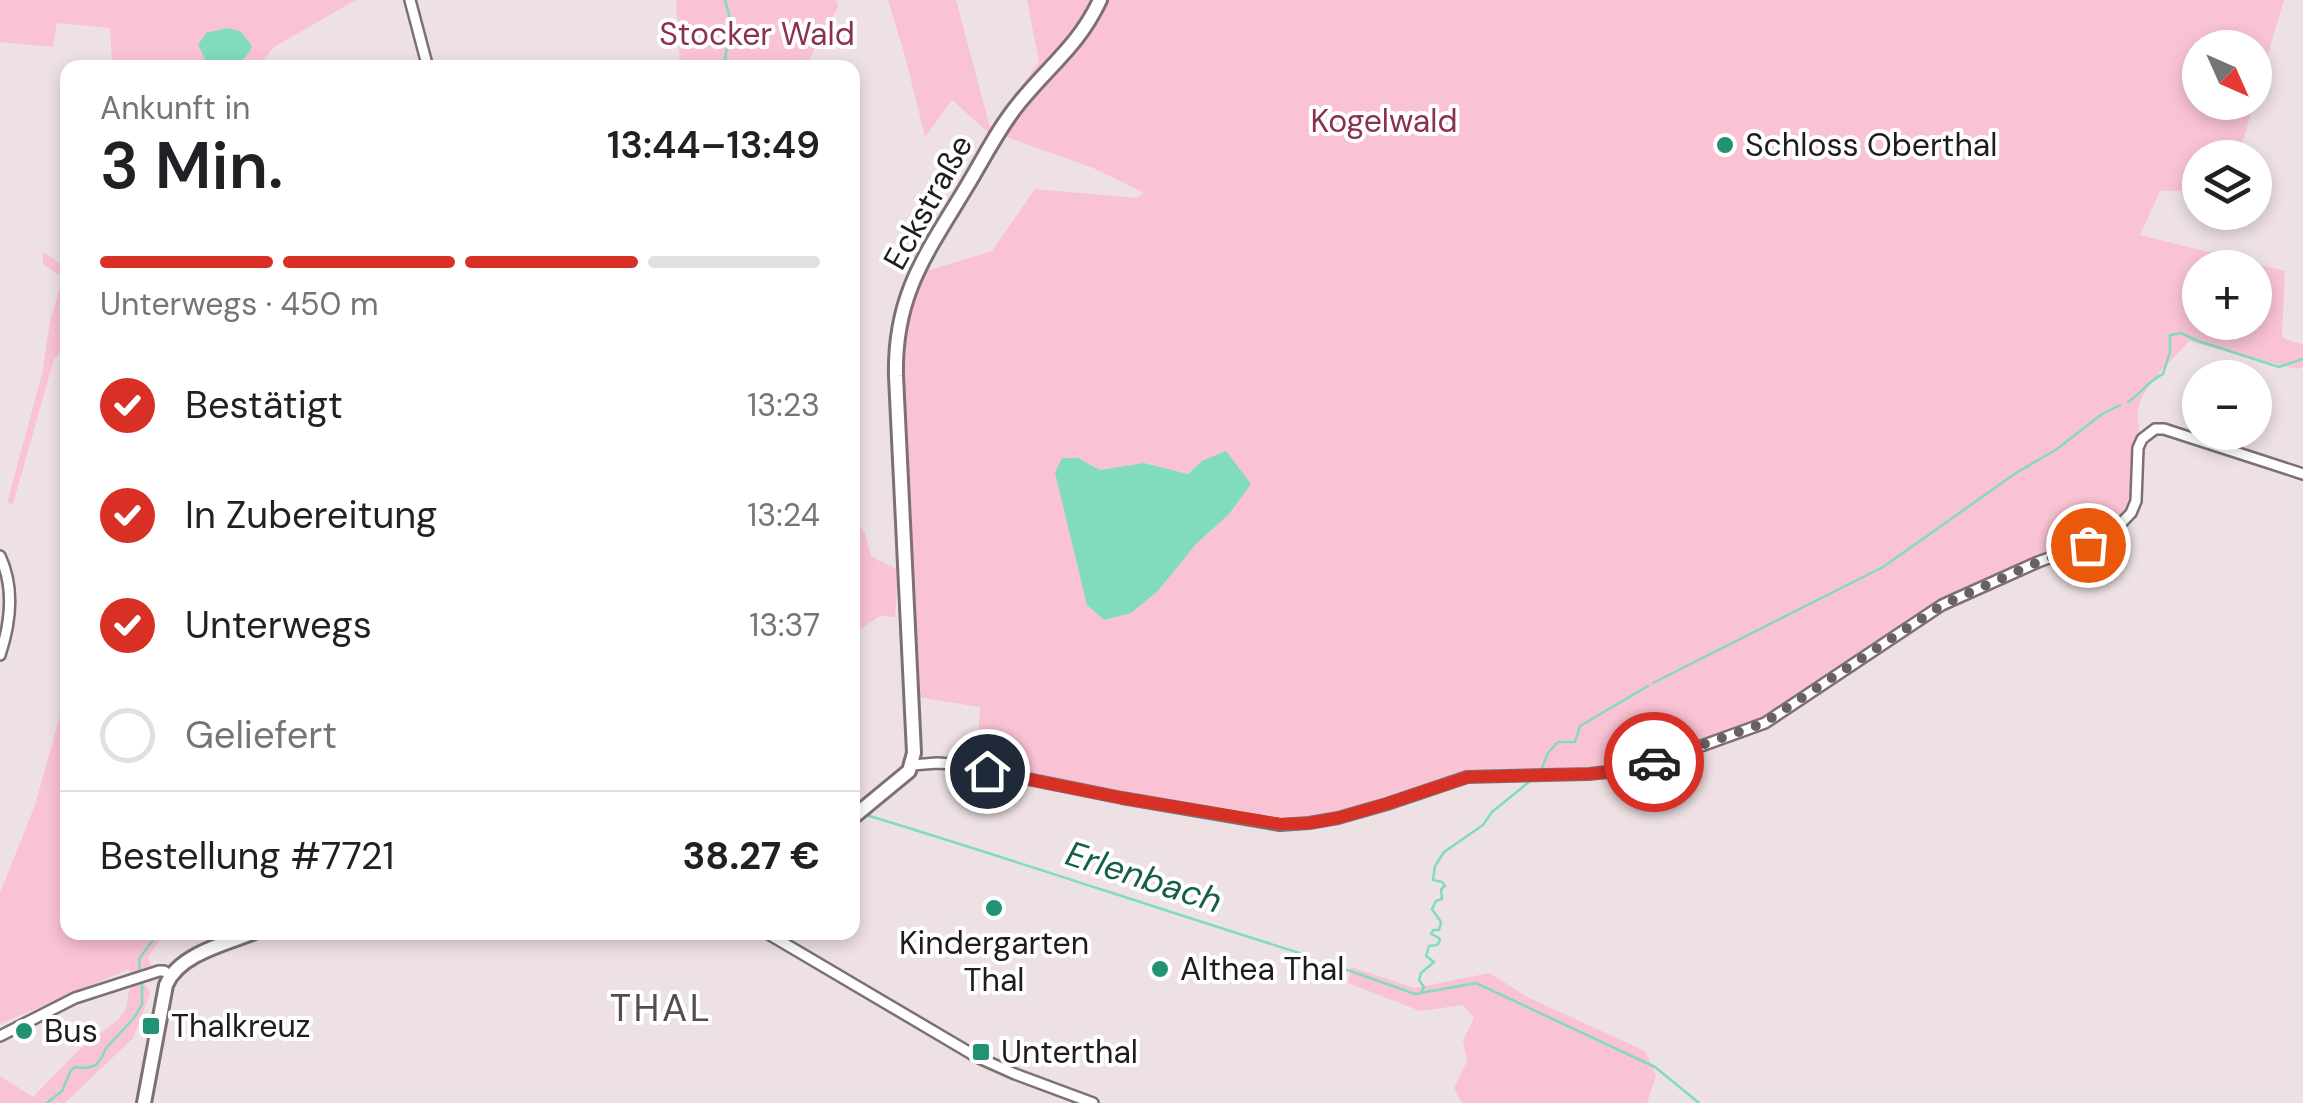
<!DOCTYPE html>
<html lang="de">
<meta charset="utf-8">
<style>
:root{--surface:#fff;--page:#f6f6f6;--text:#202124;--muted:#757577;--line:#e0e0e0;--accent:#d93025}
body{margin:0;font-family:"DM Sans",sans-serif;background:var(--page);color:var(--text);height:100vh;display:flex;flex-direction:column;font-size:38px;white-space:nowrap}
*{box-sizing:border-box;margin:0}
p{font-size:32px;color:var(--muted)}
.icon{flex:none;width:55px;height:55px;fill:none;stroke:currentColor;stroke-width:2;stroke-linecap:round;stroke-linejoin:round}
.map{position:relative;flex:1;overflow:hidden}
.details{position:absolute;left:60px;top:60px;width:800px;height:880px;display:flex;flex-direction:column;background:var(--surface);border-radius:20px;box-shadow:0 5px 15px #0003}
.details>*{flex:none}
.needle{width:65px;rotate:135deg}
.buttons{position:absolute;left:2182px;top:30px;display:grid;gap:20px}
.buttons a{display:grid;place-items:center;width:90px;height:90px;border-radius:50%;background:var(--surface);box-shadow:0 5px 15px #0003;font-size:50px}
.pin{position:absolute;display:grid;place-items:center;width:85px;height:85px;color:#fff;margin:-42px;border:5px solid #fff;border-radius:50%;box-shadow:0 2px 10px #0007}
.courier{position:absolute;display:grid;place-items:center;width:100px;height:100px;margin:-50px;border:8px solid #d93025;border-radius:50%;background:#fff;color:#222;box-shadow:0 2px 12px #0007}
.summary em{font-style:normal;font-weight:600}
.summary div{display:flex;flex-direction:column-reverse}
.summary{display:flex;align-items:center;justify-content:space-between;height:170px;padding:0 40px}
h1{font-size:65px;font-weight:600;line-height:75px}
.bar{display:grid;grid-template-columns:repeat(4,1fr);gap:15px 10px;align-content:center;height:120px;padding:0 40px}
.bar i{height:12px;border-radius:8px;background:var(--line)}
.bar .active{background:var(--accent)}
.bar p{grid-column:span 4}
.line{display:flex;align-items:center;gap:25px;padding:0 40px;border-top:2px solid var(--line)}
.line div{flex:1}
ol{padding:0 40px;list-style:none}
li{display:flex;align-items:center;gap:30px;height:110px}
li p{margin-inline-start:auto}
li .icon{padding:10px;border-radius:50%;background:var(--accent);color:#fff;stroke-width:4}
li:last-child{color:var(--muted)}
li i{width:55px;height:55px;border:5px solid var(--line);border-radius:50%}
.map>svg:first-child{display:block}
.green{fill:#fac3d4;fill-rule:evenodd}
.water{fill:#81dcbd}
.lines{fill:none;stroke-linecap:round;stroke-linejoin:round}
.stream{stroke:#81dcbd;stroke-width:2.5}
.street-casing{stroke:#7c7073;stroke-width:14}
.secondary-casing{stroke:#7c7073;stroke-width:18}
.street{stroke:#fff;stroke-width:9}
.secondary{stroke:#fff;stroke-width:12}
.done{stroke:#686063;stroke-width:10;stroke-dasharray:0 18}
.route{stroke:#d93025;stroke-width:12}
.poi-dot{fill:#229274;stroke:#fff;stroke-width:4}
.labels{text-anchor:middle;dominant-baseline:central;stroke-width:8;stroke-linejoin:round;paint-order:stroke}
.park-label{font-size:32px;fill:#8a3055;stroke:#fff}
.poi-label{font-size:32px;fill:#201b1d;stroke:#fff;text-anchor:start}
.street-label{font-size:32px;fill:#201b1d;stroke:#fff}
.water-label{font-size:35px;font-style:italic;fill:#175e4a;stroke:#fff}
.quarter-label{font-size:38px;letter-spacing:2.5px;fill:#574b4f;stroke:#fff}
</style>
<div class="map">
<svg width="2303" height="1103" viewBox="0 0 2303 1103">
<rect width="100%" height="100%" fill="#eee1e4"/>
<g class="green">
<polygon points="0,0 356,0 274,47 256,68 230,67 241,61 205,59 214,67 112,67 110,28 57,23 53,47 0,42"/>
<polygon points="676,0 836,0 838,7 805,67 680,68"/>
<polygon points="888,0 956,0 990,127 993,125 1039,62 1027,0 1094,0 1084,20 991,135 952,100 925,137 905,56"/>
<path d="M1103 0H2284L2255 98V48H2200V102L2254 103 2238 157 2200 158V190L2160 191 2140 235 2285 271 2282 337 2293 342 2303 344V367L2297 369 2189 341C2171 362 2129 396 2139 425L2134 501 2129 511 2108 532 2087 542 2001 573 1942 603 1765 720 1626 767 1547 774 1523 770 1468 773 1336 815 1308 820 1281 819 1125 795 977 763 980 707 917 697 900 375 906 319 923 272 992 251 1035 189 1137 198 1144 193 1093 168 1001 135ZM2200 268H2255V322H2200ZM1078 458 1100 470 1144 463 1188 474 1202 461 1229 514 1196 544 1158 591 1068 525 1055 473Z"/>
<polygon points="43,252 67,268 67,349 62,350 54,359 13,504 7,503 42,374 50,321 63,278 43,264"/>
<polygon points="852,518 865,534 871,556 898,570 895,617 880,616 853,635"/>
<polygon points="67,671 68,932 165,933 148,957 151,965 131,975 129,969 0,1024 0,893 35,805 58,723"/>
<polygon points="1351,967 1415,988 1490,973 1527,997 1645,1051 1656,1075 1647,1103 1462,1103 1454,1088 1467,1061 1463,1041 1474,1018 1463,1005 1420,1011 1348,983"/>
<polygon points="133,984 146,985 150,994 133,1038 65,1103 0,1103 0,1076 33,1097 81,1048 119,1019 126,1008 129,991"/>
</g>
<g class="water">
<path d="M227 28 240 31 252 46C246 63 230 68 214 67L205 59 198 45 206 33Z"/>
<polygon points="1226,451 1251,484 1229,514 1196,544 1158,591 1131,613 1104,620 1087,605 1055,473 1062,458 1078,458 1100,470 1144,463 1188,474 1202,461"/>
</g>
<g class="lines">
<g class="stream">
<polyline points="725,0 731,22 725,60 726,68"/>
<path d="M2128 402C2141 394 2149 380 2163 374L2170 352V335L2181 333 2198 341 2279 367 2303 359"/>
<polyline points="1653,683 1883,567 2016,473 2057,449 2102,414 2120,405"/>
<polyline points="1542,768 1548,753 1558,742 1575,742 1580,726 1648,686"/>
<path d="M863 814C1012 859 1158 909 1306 955"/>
<polyline points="1325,962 1415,994 1476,983 1655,1067 1699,1103"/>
<polyline points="140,974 139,959 159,932"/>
<polyline points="1421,992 1424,987 1419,980 1421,973 1434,962 1426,956 1429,946 1437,945 1440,941 1439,938 1431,934 1433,930 1439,930 1441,922 1432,909 1436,901 1442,899 1441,889 1445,886 1442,882 1433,880 1435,866 1444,852 1483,825 1492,812 1530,781"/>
<polyline points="47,1103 62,1091 71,1070 75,1067 87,1068 96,1065 102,1057 106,1048 134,1018 142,1004 142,982"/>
</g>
<defs>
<g id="street">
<polyline points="410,0 428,68"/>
<path d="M0 556C15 588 11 622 0 655"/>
<polyline points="912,765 937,763 953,764 1122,798 1280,825 1309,823 1338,818 1387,804 1467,777 1589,774 1626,770 1657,762 1765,723 1942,605 2038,562 2109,536 2131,513 2136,501 2138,448 2142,439 2155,429 2164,429 2303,474"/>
<polyline points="765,932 977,1057 1015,1074 1093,1103"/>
<polyline points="0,1036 75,998 159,971 164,971 170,975"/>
</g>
<g id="secondary">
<path d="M852 818 909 771 914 753 896 376C894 294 927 253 967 186 984 158 999 127 1020 102 1050 65 1079 45 1100 0"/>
<path d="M144 1103 166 985C179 954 225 944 255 932"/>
</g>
</defs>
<use href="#street" class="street-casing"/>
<use href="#secondary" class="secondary-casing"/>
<use href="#street" class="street"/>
<use href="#secondary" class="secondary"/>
</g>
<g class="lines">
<polyline class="done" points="1654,762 1764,723 1942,605 2038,562 2088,545"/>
<polyline class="route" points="987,771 1122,798 1280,824 1310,823 1338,818 1386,804 1468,777 1588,774 1626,770 1654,762"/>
</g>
<g class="poi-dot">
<circle cx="1725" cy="145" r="10"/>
<circle cx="994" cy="908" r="10"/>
<circle cx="1160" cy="969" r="10"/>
<rect x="141" y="1016" width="20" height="20" rx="5"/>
<circle cx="24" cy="1031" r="10"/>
<rect x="971" y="1042" width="20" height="20" rx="5"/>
</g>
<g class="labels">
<g class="park-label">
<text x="757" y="34">Stocker Wald</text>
<text x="1384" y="121">Kogelwald</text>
</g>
<g class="poi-label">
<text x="1745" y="145">Schloss Oberthal</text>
<text x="994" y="943" text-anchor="middle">Kindergarten<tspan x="994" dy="37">Thal</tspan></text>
<text x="1180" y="969">Althea Thal</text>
<text x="171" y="1026">Thalkreuz</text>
<text x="44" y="1031">Bus</text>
<text x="1001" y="1052">Unterthal</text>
</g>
<g class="street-label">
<text transform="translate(928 202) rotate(-61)">Eckstraße</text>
</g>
<g class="water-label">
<text transform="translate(1144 877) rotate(18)">Erlenbach</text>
</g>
<g class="quarter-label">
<text x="661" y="1008">THAL</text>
</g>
</g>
</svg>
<div class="buttons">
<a><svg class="needle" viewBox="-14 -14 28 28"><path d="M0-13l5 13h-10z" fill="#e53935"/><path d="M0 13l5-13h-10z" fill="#757577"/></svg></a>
<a><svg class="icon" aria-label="layers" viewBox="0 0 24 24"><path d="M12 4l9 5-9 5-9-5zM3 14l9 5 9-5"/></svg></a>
<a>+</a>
<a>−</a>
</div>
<div class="pin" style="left:2088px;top:545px;background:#ea580c"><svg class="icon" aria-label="bag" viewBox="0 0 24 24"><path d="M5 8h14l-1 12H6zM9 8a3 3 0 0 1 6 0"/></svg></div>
<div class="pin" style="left:987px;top:771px;background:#1f2937"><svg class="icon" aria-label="home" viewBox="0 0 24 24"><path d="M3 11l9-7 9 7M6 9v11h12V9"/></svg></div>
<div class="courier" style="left:1654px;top:762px"><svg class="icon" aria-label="car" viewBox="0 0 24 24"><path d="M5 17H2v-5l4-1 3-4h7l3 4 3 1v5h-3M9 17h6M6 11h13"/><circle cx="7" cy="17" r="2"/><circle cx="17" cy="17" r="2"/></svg></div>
<section class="details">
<div class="summary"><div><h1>3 Min.</h1><p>Ankunft in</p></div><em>13:44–13:49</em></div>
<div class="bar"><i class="active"></i><i class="active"></i><i class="active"></i><i></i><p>Unterwegs · 450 m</p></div>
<ol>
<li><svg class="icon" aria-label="check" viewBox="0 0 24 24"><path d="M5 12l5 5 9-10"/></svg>Bestätigt<p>13:23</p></li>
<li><svg class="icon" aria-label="check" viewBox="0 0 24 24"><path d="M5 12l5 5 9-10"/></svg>In Zubereitung<p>13:24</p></li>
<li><svg class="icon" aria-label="check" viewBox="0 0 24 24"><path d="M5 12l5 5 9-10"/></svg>Unterwegs<p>13:37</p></li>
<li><i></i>Geliefert</li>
</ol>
<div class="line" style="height:130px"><div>Bestellung #7721</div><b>38.27 €</b></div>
</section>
</div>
